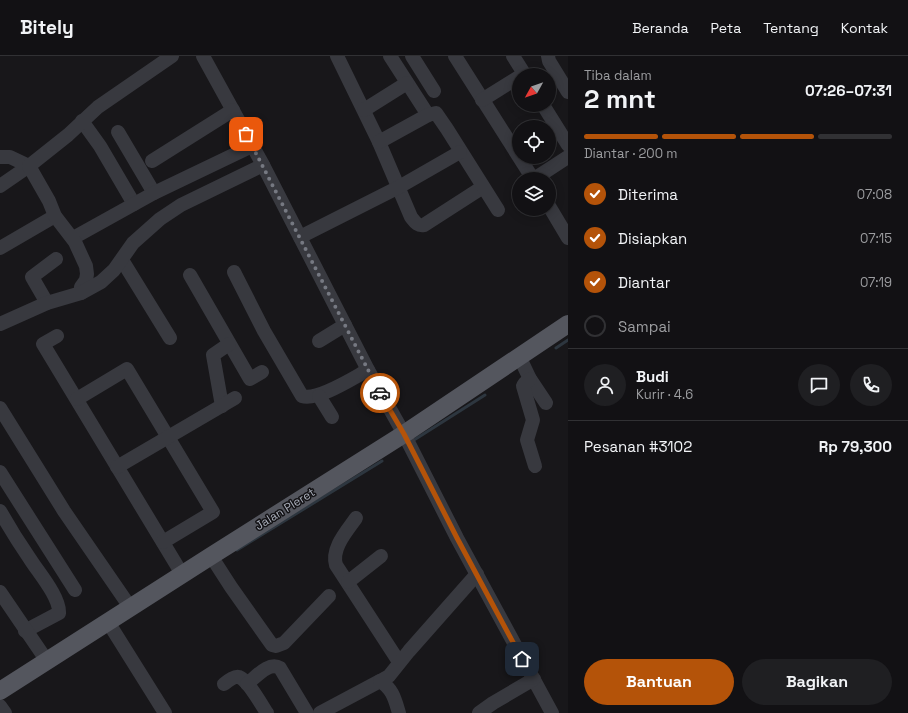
<!DOCTYPE html>
<html lang="id">
<meta charset="utf-8">
<style>
:root{--surface:#121114;--page:#1f1f22;--text:#f1f3f6;--muted:#9c9da0;--line:#313134;--accent:#b45309}
body{margin:0;font-family:"Space Grotesk",sans-serif;background:var(--page);color:var(--text);height:100vh;display:flex;flex-direction:column;font-size:15px;white-space:nowrap}
*{box-sizing:border-box;margin:0}
p{font-size:13px;color:var(--muted)}
.icon{flex:none;width:22px;height:22px;fill:none;stroke:currentColor;stroke-width:2;stroke-linecap:round;stroke-linejoin:round}
.map{position:relative;flex:1;overflow:hidden}
.sheet{display:flex;flex-direction:column;background:var(--surface);width:340px}
.sheet>*{flex:none}
.needle{width:26px;rotate:230deg}
.tools{position:absolute;left:512px;top:12px;display:grid;gap:8px}
.tools a{display:grid;place-items:center;width:44px;height:44px;border-radius:50%;background:var(--surface);box-shadow:0 2px 10px #0003,0 0 0 1px var(--line);font-size:20px}
.pin{position:absolute;display:grid;place-items:center;width:34px;height:34px;color:#fff;margin:-17px;border-radius:8px;box-shadow:0 2px 6px #0006}
.courier{position:absolute;display:grid;place-items:center;width:40px;height:40px;margin:-20px;border:3px solid #b45309;border-radius:50%;background:#fff;color:#222;box-shadow:0 1px 5px #0007}
.overview em{font-style:normal;font-weight:700}
.overview div{display:flex;flex-direction:column-reverse}
.overview{display:flex;align-items:center;justify-content:space-between;height:68px;padding:0 16px}
h1{font-size:26px;font-weight:700;line-height:30px}
.bar{display:grid;grid-template-columns:repeat(4,1fr);gap:6px 4px;align-content:center;height:48px;padding:0 16px}
.bar i{height:5px;border-radius:3px;background:var(--line)}
.bar .current{background:var(--accent)}
.bar p{grid-column:span 4}
.line{display:flex;align-items:center;gap:10px;padding:0 16px;border-top:1px solid var(--line)}
.line div{flex:1}
.round{display:grid;place-items:center;flex:none;width:42px;height:42px;border-radius:21px;background:var(--page)}
ol{padding:0 16px;list-style:none}
li{display:flex;align-items:center;gap:12px;height:44px}
li p{margin-inline-start:auto}
li .icon{padding:4px;border-radius:50%;background:var(--accent);color:#fff;stroke-width:4}
li:last-child{color:var(--muted)}
li i{width:22px;height:22px;border:2px solid var(--line);border-radius:50%}
.button{display:flex;gap:8px;margin-top:auto;padding:8px 16px}
.button a{flex:1;height:46px;border-radius:24px;background:var(--accent);color:#fff;font-size:16px;font-weight:700;line-height:46px;text-align:center}
.button a+a{background:var(--page);color:var(--text)}
header{display:flex;align-items:center;gap:24px;box-sizing:border-box;height:56px;padding:0 20px;background:var(--surface);border-bottom:1px solid var(--line)}
header strong{font-size:19px}
nav{display:flex;gap:22px;margin-inline-start:auto;font-size:14px}
main{display:flex;flex:1;min-height:0}
.map>svg:first-child{display:block}
.lines{fill:none;stroke-linecap:round;stroke-linejoin:round}
.stream{stroke:#2d363f;stroke-width:3}
.minor{stroke:#38393f;stroke-width:14}
.major{stroke:#54565e;stroke-width:18}
.done{stroke:#767982;stroke-width:4;stroke-dasharray:0 7.2}
.route{stroke:#b45309;stroke-width:5}
.labels{text-anchor:middle;dominant-baseline:central;stroke-width:3;stroke-linejoin:round;paint-order:stroke}
.street-label{font-size:12px;fill:#a9aeba;stroke:#131215}
</style>
<header>
<strong>Bitely</strong>
<nav><a>Beranda</a><a>Peta</a><a>Tentang</a><a>Kontak</a></nav>
</header>
<main>
<div class="map">
<svg width="568" height="657" viewBox="0 0 568 657">
<rect width="100%" height="100%" fill="#18171a"/>
<g class="lines">
<g class="stream">
<polyline points="556,292 568,284"/>
<polyline points="414,384 485,339"/>
<polyline points="237,494 382,405"/>
</g>
<g class="minor">
<polyline points="203,0 263,109 368,314 404,378 457,482 552,657"/>
<path d="M337 0 379 86 411 161C415 166 417 170 424 169L483 131"/>
<polyline points="390,0 428,59"/>
<polyline points="412,0 434,35"/>
<polyline points="455,0 533,123"/>
<polyline points="513,0 525,19"/>
<polyline points="548,0 549,5 568,36"/>
<polyline points="482,44 519,21"/>
<polyline points="543,49 568,89"/>
<polyline points="364,54 407,27"/>
<polyline points="82,65 100,90 134,148"/>
<polyline points="118,76 154,137"/>
<polyline points="379,86 428,59 436,57 447,73 498,154"/>
<polyline points="0,101 10,101 29,110 0,130"/>
<polyline points="152,105 233,54"/>
<polyline points="534,123 568,101"/>
<polyline points="549,150 568,182"/>
<polyline points="300,181 399,131 460,96"/>
<polyline points="73,182 154,137 252,90"/>
<polyline points="0,192 55,160"/>
<polyline points="122,204 170,282"/>
<path d="M234 216 264 275 302 340C318 345 353 322 368 314"/>
<polyline points="190,219 250,323 262,316"/>
<polyline points="81,237 81,231 86,224 87,218 86,210 75,186 55,160 49,145 29,110 68,79 98,51 172,0"/>
<polyline points="47,247 32,221 56,203"/>
<polyline points="0,268 47,247 81,237 101,226 114,214 133,187 160,163 181,149 263,109"/>
<polyline points="57,280 43,288 182,518"/>
<polyline points="319,285 345,269"/>
<polyline points="519,300 530,323 546,347"/>
<polyline points="530,323 525,327 523,330 533,364 527,384 535,410"/>
<polyline points="319,340 332,361"/>
<polyline points="77,343 127,313 213,456 163,486"/>
<polyline points="222,350 213,299 229,288"/>
<polyline points="0,352 64,455 130,551"/>
<polyline points="117,411 235,342"/>
<polyline points="0,416 75,534"/>
<path d="M0 455C9 471 19 487 30 503 38 516 60 541 59 557L25 575"/>
<path d="M356 462C347 475 331 492 336 509L399 606"/>
<polyline points="211,500 231,531 272,589 276,590 284,587 329,540"/>
<polyline points="348,526 381,500"/>
<polyline points="0,536 47,605"/>
<polyline points="108,566 165,657"/>
<path d="M224 628C228 625 234 620 239 621 248 624 261 648 267 657"/>
<path d="M247 628C256 621 269 605 280 612L307 657"/>
<polyline points="0,650 5,657"/>
<polyline points="320,657 380,625"/>
<path d="M399 657C395 644 393 633 380 625L389 620 409 595 477 518"/>
<polyline points="479,657 493,647 534,623"/>
</g>
<polyline class="major" points="0,635 211,500 404,378 568,268"/>
</g>
<g class="lines">
<polyline class="done" points="246,78 380,337"/>
<polyline class="route" points="380,337 404,378 457,482 522,603"/>
</g>
<g class="labels">
<g class="street-label">
<text transform="translate(285 453) rotate(-32)">Jalan Pleret</text>
</g>
</g>
</svg>
<div class="tools">
<a><svg class="needle" viewBox="-14 -14 28 28"><path d="M0-13l5 13h-10z" fill="#e53935"/><path d="M0 13l5-13h-10z" fill="#9c9da0"/></svg></a>
<a><svg class="icon" aria-label="locate" viewBox="0 0 24 24"><circle cx="12" cy="12" r="6"/><path d="M12 2v4M12 18v4M2 12h4M18 12h4"/></svg></a>
<a><svg class="icon" aria-label="layers" viewBox="0 0 24 24"><path d="M12 4l9 5-9 5-9-5zM3 14l9 5 9-5"/></svg></a>
</div>
<div class="pin" style="left:246px;top:78px;background:#ea580c"><svg class="icon" aria-label="bag" viewBox="0 0 24 24"><path d="M5 8h14l-1 12H6zM9 8a3 3 0 0 1 6 0"/></svg></div>
<div class="pin" style="left:522px;top:603px;background:#1f2937"><svg class="icon" aria-label="home" viewBox="0 0 24 24"><path d="M3 11l9-7 9 7M6 9v11h12V9"/></svg></div>
<div class="courier" style="left:380px;top:337px"><svg class="icon" aria-label="car" viewBox="0 0 24 24"><path d="M5 17H2v-5l4-1 3-4h7l3 4 3 1v5h-3M9 17h6M6 11h13"/><circle cx="7" cy="17" r="2"/><circle cx="17" cy="17" r="2"/></svg></div>
</div>
<section class="sheet">
<div class="overview"><div><h1>2 mnt</h1><p>Tiba dalam</p></div><em>07:26–07:31</em></div>
<div class="bar"><i class="current"></i><i class="current"></i><i class="current"></i><i></i><p>Diantar · 200 m</p></div>
<ol>
<li><svg class="icon" aria-label="check" viewBox="0 0 24 24"><path d="M5 12l5 5 9-10"/></svg>Diterima<p>07:08</p></li>
<li><svg class="icon" aria-label="check" viewBox="0 0 24 24"><path d="M5 12l5 5 9-10"/></svg>Disiapkan<p>07:15</p></li>
<li><svg class="icon" aria-label="check" viewBox="0 0 24 24"><path d="M5 12l5 5 9-10"/></svg>Diantar<p>07:19</p></li>
<li><i></i>Sampai</li>
</ol>
<div class="line" style="height:72px"><a class="round"><svg class="icon" aria-label="person" viewBox="0 0 24 24"><circle cx="12" cy="8" r="4"/><path d="M4 21q1-7 8-7t8 7"/></svg></a><div><b>Budi</b><p>Kurir · 4.6</p></div><a class="round"><svg class="icon" aria-label="chat" viewBox="0 0 24 24"><path d="M4 5h16v11H9l-5 4z"/></svg></a><a class="round"><svg class="icon" aria-label="phone" viewBox="0 0 24 24"><path d="M5 4h4l2 5-3 2q2 4 5 5l2-3 5 2v4C11 20 4 13 5 4z"/></svg></a></div>
<div class="line" style="height:52px"><div>Pesanan #3102</div><b>Rp 79,300</b></div>
<div class="button"><a>Bantuan</a><a>Bagikan</a></div>
</section>
</main>
